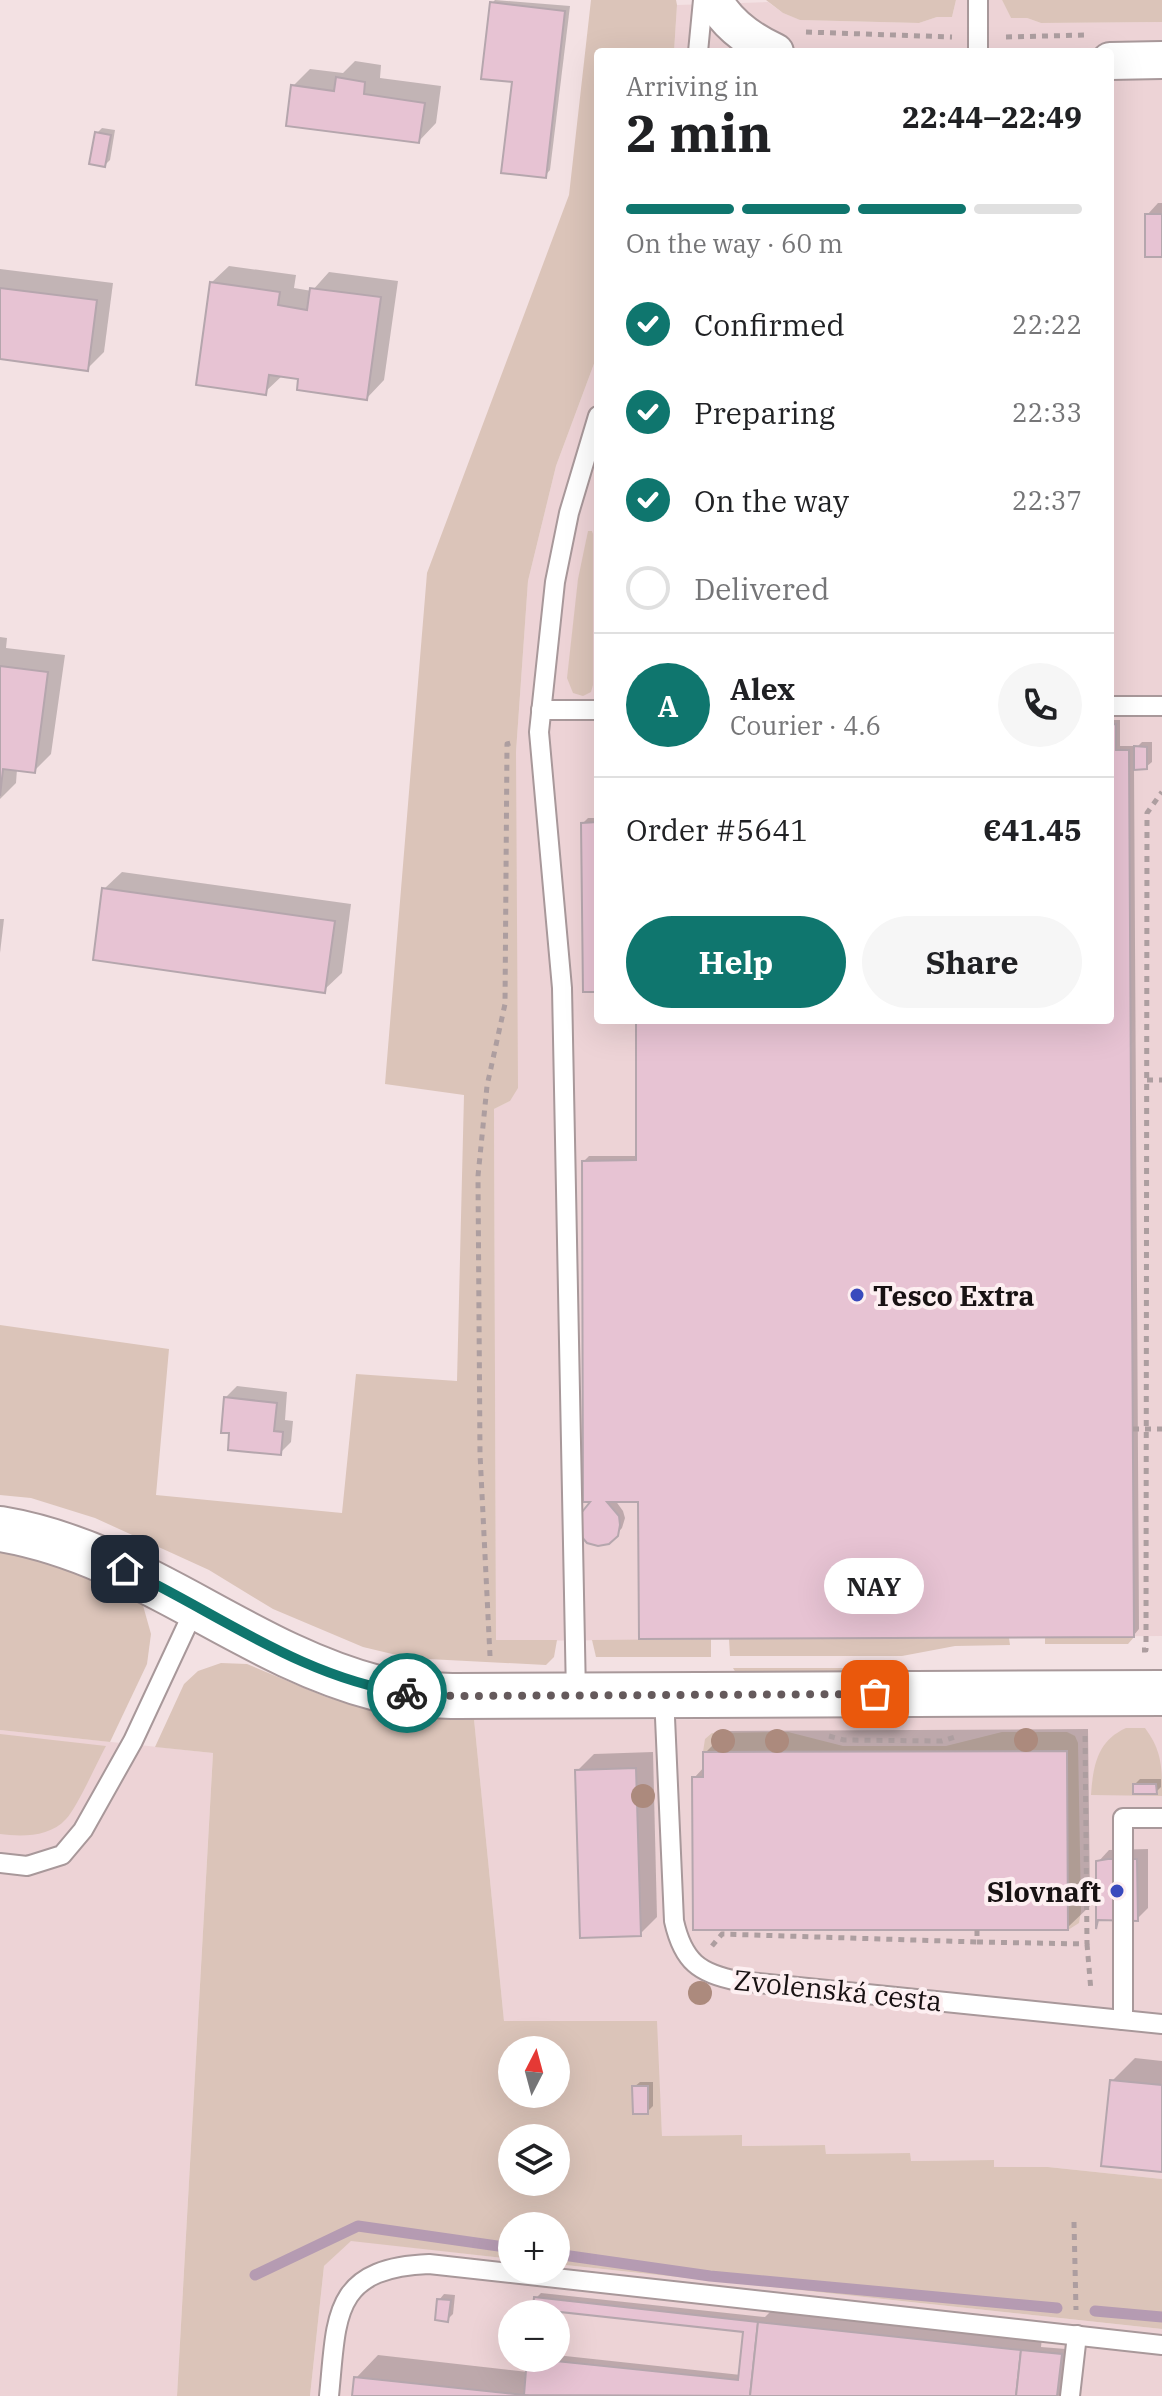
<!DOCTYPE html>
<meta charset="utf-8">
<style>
:root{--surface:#fff;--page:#f6f6f6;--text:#202124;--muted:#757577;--line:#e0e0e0;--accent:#0f766e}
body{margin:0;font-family:"IBM Plex Serif",serif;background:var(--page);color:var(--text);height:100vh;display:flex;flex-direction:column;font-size:30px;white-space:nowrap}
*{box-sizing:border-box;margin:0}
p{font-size:26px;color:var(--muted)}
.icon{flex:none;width:44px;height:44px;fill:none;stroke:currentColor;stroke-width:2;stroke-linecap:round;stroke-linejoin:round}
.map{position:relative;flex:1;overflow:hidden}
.details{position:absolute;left:594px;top:48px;width:520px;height:976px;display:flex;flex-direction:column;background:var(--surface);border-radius:8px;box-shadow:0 8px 32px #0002}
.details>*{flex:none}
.needle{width:52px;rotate:6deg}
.controls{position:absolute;left:498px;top:2036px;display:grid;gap:16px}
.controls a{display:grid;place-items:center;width:72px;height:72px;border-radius:50%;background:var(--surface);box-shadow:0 8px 32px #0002;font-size:40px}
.pin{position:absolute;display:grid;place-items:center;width:68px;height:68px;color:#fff;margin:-34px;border-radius:16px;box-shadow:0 4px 12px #0006}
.courier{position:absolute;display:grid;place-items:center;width:80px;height:80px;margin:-40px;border:6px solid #0f766e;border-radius:50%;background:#fff;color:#222;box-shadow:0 2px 10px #0007}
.bubble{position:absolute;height:56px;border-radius:28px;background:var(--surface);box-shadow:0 8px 32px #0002;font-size:26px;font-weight:800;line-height:56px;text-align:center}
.head em{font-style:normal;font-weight:800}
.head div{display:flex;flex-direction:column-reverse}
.head{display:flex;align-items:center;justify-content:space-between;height:136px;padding:0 32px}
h1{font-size:52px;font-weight:800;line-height:60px}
.bar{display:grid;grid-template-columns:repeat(4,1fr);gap:12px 8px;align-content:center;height:96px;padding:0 32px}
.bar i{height:10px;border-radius:6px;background:var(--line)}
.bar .active{background:var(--accent)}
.bar p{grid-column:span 4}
.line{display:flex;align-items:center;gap:20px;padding:0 32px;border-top:2px solid var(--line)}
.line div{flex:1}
.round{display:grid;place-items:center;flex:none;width:84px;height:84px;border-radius:42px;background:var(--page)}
ol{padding:0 32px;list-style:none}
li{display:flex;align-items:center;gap:24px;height:88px}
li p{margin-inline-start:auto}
li .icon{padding:8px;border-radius:50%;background:var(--accent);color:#fff;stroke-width:4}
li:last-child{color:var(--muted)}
li i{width:44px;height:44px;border:4px solid var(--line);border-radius:50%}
.cta{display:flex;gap:16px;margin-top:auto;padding:16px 32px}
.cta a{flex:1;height:92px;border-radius:48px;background:var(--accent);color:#fff;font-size:32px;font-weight:800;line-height:92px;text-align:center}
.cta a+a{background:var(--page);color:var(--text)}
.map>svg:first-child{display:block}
.built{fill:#edd3d6;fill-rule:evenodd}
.green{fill:#dbc4b9;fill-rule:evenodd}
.shadow{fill:#0003}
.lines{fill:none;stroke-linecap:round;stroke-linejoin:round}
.stream{stroke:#b59bb2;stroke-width:11}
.building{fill:#e7c3d3;stroke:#b5a6ad;stroke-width:2}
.service-casing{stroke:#a8989a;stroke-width:22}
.minor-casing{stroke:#a8989a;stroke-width:40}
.tertiary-casing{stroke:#a8989a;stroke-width:48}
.path{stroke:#ad9ea0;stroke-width:5;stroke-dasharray:6 6;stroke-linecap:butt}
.service{stroke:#fff;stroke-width:18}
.minor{stroke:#fff;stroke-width:36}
.tertiary{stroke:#fff;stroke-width:44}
.tree{fill:#ac8a7d}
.done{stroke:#655a5c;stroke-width:8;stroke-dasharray:0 14.4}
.route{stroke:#0f766e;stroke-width:10}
.poi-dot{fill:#394abd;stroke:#fdeff1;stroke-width:3}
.labels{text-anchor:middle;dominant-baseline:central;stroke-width:8;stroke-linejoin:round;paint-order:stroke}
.poi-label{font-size:28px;font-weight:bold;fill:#181213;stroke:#fdeff1;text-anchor:start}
.street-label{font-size:28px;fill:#181213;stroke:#fdeff1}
</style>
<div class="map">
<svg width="1162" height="2396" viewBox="0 0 1162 2396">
<rect width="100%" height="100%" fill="#f3e1e3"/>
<g class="built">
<polygon points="956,0 1002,0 1011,18 1027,18 1041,23 1162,22 1162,1636 496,1641 494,1109 510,1101 516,752 528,581 556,466 598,353 598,1020 1110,1020 1110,52 674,52 677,5 768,2 783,13 801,20 919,23 937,17 952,17"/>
<polygon points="1162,1714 1162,2179 1048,2167 994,2167 993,2160 910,2161 909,2153 826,2154 825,2145 742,2146 741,2135 662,2136 656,2021 504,2021 474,1719 646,1720"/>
<polygon points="0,1730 213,1753 177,2396 0,2396"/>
<path d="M351 2240 512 2259V2270H556V2264L1162 2329V2396H310L324 2266ZM512 2314H556V2358H512Z"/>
</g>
<g class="green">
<polygon points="591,0 676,0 677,5 674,52 598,52 598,353 556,466 528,581 516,752 518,1088 510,1101 494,1109 496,1640 557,1640 554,1657 546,1665 409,1658 363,1647 273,1609 209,1570 95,1518 31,1498 0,1495 0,1325 169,1349 156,1495 342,1513 356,1374 457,1381 464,1095 385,1084 427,573 569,195"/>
<polygon points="766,0 956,0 952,17 937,17 919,23 800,20 783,13"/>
<polygon points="1002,0 1162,0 1162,22 1041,23 1027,18 1011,18"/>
<polygon points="588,531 592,531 593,534 593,685 591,692 583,696 573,693 567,678 578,579"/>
<polygon points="0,1547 65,1564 142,1602 151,1634 147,1664 110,1742 0,1730"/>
<polygon points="1045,1637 1134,1637 1128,1644 1045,1644"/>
<polygon points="1009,1638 1010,1645 955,1646 902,1656 730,1656 729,1639"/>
<polygon points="711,1639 711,1657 596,1657 592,1640"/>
<path d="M221 1663 247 1664 326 1697 379 1712 431 1718 474 1719 504 2021H657L662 2136 742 2135V2146L825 2145 826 2154 910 2153 911 2161 994 2160V2167H1048L1162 2179V2329L556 2264V2226H512V2259L351 2241 324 2266 310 2396H177L213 1753 155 1747 184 1684 198 1671ZM512 2050H556V2094H512ZM512 2138H556V2182H512Z"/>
<polygon points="733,1668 904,1668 887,1673 736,1673"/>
<path d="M1126 1728H1145C1162 1751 1162 1767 1162 1796L1091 1795C1093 1766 1097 1741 1126 1728Z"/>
<polygon points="788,1732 843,1746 946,1746 1002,1732 1067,1732 1075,1736 1078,1743 1081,1911 1079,1923 1068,1930 1067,1751 703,1752 705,1739 712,1733"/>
<path d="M0 1734 106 1746C97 1762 77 1808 66 1819 50 1837 22 1837 0 1834Z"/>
</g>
<g class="shadow">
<polygon points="495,0 570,6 550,170 545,176 514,80 492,3"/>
<polygon points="355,61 381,65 380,78 441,86 436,123 419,141 293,86 310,69 343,73"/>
<polygon points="102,128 115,130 110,160 105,165 97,133"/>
<polygon points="1158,203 1162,203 1162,255 1147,215"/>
<polygon points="229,266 296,275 294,288 312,291 329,272 398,281 384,380 367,398 301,377 283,375 265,392 211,283"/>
<polygon points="0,269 113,283 104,352 87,369 0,357"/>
<polygon points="0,637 7,638 6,648 65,655 51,754 34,771 17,769 16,783 0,799"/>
<polygon points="1110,720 1120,720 1120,746 1134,746 1134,750 1142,742 1152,742 1152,762 1146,767 1134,768 1139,1629 1134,1635 640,1500 615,1500 623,1511 625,1518 622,1528 608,1543 594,1500 584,1161 589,1156 638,1156 638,1020 1110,1020"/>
<polygon points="588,818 598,818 598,990 583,823"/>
<polygon points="122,872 351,904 342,973 324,990 104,889"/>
<polygon points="0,919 4,919 0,953"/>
<polygon points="237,1386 287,1392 285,1420 293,1421 291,1442 280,1453 232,1432 225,1398"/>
<polygon points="1088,1729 1090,1906 1067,1928 694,1778 705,1766 705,1753 727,1731"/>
<polygon points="653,1752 657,1917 640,1934 577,1771 594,1754"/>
<polygon points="1140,1779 1161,1779 1161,1787 1156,1792 1135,1784"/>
<polygon points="1148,1849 1148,1908 1137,1919 1098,1862 1109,1850"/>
<polygon points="1135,2058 1162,2061 1162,2170 1112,2081"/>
<polygon points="640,2082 653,2082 653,2106 647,2112 634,2087"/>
<polygon points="541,2293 765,2317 782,2300 1043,2328 1041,2347 1066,2349 1061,2396 354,2396 356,2378 378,2355 528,2372 530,2358 556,2358 556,2355 741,2375 746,2330 536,2298"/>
<polygon points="444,2294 455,2295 453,2314 447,2320 439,2300"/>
</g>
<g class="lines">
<g class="stream">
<polyline points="556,2254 710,2276 1057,2308"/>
<polyline points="255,2275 358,2226 512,2248"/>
<polyline points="1095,2311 1162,2317"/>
</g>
</g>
<g class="building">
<polygon points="490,2 565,11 546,178 501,173 512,82 481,79"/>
<polygon points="336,77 365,82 364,94 425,103 419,143 286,126 291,85 334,91"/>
<polygon points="95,132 111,135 105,167 89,164"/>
<rect x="1145" y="214" width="17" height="43"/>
<polygon points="210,282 280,292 278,305 307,310 310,288 381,297 367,400 297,390 298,379 269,375 266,395 196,385"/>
<polygon points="0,288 97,300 88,371 0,359"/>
<polygon points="0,666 48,672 35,773 3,769 0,796"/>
<polygon points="1116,724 1116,750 1129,750 1134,1637 639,1639 638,1502 607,1502 619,1516 620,1525 618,1536 609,1544 598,1546 587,1543 580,1535 578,1517 590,1502 583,1502 582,1161 636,1160 636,1020 1110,1020 1110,725"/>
<polygon points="1134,746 1147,747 1147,769 1134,770"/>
<polygon points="598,822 598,992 583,992 581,823"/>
<polygon points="102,888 335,921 325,993 93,960"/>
<polygon points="224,1397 277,1403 274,1431 283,1432 281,1455 228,1450 229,1433 221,1433"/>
<polygon points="1067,1751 1068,1930 693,1930 692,1777 703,1777 703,1752"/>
<polygon points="636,1768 641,1936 580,1938 575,1770"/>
<polygon points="1133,1784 1156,1784 1157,1794 1133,1794"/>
<polygon points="1108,1859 1137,1859 1138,1921 1098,1920 1096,1929 1096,1861"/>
<polygon points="1110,2080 1162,2085 1162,2172 1101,2166"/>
<polygon points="632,2086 648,2086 648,2114 633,2114"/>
<polygon points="534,2297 758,2322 750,2396 524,2395 527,2358 738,2380 743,2332 533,2309"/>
<polygon points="437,2299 451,2300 448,2322 435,2320"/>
<polygon points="758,2322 1021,2350 1016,2396 750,2396"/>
<polygon points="1021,2350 1062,2354 1057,2396 1016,2396"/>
<polygon points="354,2377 524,2395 530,2396 352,2396"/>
</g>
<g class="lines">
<defs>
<g id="service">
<polyline points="978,0 978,52"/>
<polyline points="698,52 703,0"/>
<polyline points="1110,706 1162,706"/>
<polyline points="541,710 598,710"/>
<polyline points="576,1695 562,988 539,732 555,582 569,513 598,416"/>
<path d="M664 1695 674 1921C683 1961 699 1974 739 1981L1162 2024"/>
<polyline points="0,1863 27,1866 62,1855 83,1830 133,1741 196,1606"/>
<polyline points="1123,2020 1123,1818 1162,1818"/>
<path d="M329 2396C337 2317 331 2268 429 2264L1162 2345"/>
<polyline points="1070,2396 1077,2335"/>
</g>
<g id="minor">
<path d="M714 0C727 24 751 41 775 52"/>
<polyline points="1110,61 1162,60"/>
</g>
<path id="tertiary" d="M0 1529C143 1553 240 1652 377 1688 402 1695 430 1695 456 1696L1162 1693"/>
</defs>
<use href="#service" class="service-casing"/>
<use href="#minor" class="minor-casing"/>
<use href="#tertiary" class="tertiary-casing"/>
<g class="path">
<polyline points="806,32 952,37"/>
<polyline points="1006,37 1087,35"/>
<polyline points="1147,1080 1162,1080"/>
<polyline points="1133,1429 1162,1429"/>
<polyline points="1142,1650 1146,1650 1147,813 1162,792"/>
<polyline points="490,1656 480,1454 478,1176 487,1086 505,1004 507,744 514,742"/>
<polyline points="829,1736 844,1740 942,1741 958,1736"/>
<polyline points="977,1930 977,1942 1087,1944 1085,1732"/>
<polyline points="1087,1944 1091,1991"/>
<polyline points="712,1946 722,1934 977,1942"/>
<polyline points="1074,2222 1076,2310"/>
</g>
<use href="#service" class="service"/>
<use href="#minor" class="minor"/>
<use href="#tertiary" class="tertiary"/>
</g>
<g class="tree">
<circle cx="1026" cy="1740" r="12"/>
<circle cx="723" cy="1741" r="12"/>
<circle cx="777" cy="1741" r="12"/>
<circle cx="643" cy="1796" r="12"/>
<circle cx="700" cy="1993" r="12"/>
</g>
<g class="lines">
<polyline class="done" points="407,1693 456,1696 875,1694"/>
<path class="route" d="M125 1569C218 1613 302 1678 407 1693"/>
</g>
<g class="poi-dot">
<circle cx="857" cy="1295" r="8"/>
<circle cx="1117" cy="1891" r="8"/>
</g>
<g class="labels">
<g class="poi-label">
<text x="873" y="1295">Tesco Extra</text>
<text x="1101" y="1891" text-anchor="end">Slovnaft</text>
</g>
<g class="street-label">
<text transform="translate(838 1990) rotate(6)">Zvolenská cesta</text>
</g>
</g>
</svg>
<div class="controls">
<a><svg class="needle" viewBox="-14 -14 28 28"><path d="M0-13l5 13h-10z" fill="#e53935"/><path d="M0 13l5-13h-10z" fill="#757577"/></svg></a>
<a><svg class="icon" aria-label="layers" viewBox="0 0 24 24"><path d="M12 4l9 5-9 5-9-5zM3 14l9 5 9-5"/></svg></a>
<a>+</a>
<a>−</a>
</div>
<div class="pin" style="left:875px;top:1694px;background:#ea580c"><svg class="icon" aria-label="bag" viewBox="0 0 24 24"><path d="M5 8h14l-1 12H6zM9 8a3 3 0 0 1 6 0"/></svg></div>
<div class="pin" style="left:125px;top:1569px;background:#1f2937"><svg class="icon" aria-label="home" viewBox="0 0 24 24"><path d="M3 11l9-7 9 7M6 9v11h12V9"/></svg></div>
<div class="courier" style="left:407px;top:1693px"><svg class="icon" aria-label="bike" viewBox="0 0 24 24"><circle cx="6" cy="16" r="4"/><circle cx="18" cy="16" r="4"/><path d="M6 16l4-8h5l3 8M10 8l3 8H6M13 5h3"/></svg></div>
<div class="bubble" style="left:824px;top:1558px;width:100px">NAY</div>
<section class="details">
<div class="head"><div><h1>2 min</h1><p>Arriving in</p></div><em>22:44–22:49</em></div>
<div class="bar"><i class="active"></i><i class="active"></i><i class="active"></i><i></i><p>On the way · 60 m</p></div>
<ol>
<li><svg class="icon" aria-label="check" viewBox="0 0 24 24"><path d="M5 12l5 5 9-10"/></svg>Confirmed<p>22:22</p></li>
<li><svg class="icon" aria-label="check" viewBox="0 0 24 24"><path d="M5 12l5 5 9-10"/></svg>Preparing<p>22:33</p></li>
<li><svg class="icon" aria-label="check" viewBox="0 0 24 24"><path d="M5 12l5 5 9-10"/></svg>On the way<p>22:37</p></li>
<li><i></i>Delivered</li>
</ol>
<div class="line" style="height:144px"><b class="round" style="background:var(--accent);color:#fff">A</b><div><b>Alex</b><p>Courier · 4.6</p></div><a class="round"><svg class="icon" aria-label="phone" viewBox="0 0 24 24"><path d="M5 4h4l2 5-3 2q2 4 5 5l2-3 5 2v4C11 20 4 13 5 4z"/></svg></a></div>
<div class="line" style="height:104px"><div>Order #5641</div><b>€41.45</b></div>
<div class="cta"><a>Help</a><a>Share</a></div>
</section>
</div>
